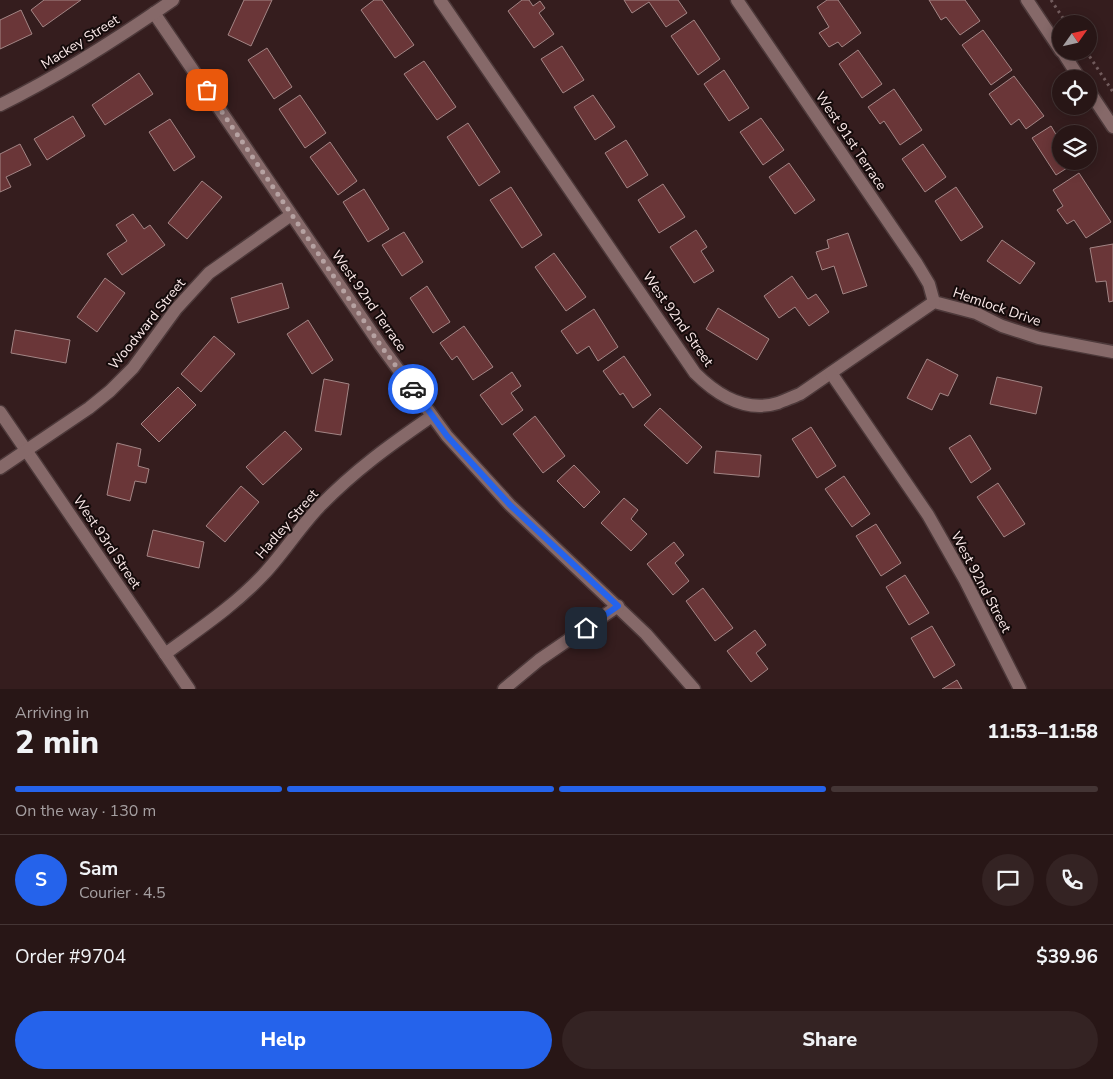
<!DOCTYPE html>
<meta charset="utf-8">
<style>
:root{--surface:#281616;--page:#342323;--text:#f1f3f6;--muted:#a59fa1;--line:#443535;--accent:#2563eb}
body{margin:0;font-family:"Nunito Sans",sans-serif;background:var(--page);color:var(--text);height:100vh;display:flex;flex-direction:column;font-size:19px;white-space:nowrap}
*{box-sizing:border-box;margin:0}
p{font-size:16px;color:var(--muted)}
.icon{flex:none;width:28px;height:28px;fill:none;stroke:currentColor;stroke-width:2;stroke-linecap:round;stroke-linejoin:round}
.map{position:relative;height:689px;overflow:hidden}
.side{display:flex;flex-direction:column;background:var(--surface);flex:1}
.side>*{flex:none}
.needle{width:32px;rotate:56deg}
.controls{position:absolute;left:1052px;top:15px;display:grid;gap:10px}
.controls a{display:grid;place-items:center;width:45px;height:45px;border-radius:50%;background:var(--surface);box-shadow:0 2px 12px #0003,0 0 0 1px var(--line);font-size:25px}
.pin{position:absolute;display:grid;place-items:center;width:42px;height:42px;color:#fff;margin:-21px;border-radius:10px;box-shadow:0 2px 8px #0006}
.courier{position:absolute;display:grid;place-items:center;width:50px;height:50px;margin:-25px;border:4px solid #2563eb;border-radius:50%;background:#fff;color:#222;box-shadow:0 1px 6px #0007}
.overview em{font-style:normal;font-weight:800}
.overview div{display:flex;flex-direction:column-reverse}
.overview{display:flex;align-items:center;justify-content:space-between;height:85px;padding:0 15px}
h1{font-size:32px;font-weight:800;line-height:38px}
.bar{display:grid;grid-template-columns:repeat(4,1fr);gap:8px 5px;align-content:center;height:60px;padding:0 15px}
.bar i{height:6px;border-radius:4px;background:var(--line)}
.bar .active{background:var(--accent)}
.bar p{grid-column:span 4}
.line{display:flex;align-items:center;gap:12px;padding:0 15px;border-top:1px solid var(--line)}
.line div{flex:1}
.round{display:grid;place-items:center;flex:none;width:52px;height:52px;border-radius:26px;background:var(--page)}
.primary-button{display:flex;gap:10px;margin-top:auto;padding:10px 15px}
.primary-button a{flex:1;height:58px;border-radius:30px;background:var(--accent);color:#fff;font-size:20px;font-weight:800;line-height:58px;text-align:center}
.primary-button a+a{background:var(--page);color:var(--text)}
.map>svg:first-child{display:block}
.building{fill:#6a3638;stroke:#a38585}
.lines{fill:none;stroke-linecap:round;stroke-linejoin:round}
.minor-casing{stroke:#4d393a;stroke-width:15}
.path{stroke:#725c5d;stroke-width:3;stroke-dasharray:2.5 4;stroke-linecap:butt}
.minor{stroke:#866969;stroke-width:12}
.done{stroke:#b6a2a2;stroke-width:5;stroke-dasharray:0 9}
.route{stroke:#2563eb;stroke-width:6}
.labels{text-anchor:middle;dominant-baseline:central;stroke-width:4;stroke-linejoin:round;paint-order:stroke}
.street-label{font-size:14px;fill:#fbe9e9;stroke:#150b0b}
</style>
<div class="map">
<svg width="1113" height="689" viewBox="0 0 1113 689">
<rect width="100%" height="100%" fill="#351d1e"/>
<g class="building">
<polygon points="44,0 81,0 43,27 31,10"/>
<polygon points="244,0 272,0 251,46 228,35"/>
<polygon points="374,0 382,0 414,45 395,58 361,10"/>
<polygon points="522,0 529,0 533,6 540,1 545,8 539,13 554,34 534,48 508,11"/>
<polygon points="624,0 678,0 687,13 666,27 649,2 632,13"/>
<polygon points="827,0 838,0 861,33 842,47 838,42 829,47 819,33 829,27 817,7"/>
<polygon points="929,0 965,0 980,21 960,35 946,17 941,20"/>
<polygon points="21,10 32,34 0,49 0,20"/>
<polygon points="694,20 720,59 698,75 671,36"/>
<polygon points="983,30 1012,70 991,85 962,45"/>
<polygon points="562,46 584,80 563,93 541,59"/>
<polygon points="267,48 292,87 274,99 248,60"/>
<polygon points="858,50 882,84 862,98 839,64"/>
<polygon points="424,61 456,107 437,120 404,74"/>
<polygon points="724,70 749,108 729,121 704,84"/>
<polygon points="139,73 153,94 105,125 92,105"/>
<polygon points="1014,76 1044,116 1026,129 1019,119 1011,125 989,94"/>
<polygon points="894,89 922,130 900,145 884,121 880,124 868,107"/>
<polygon points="300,95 326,133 305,148 279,109"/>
<polygon points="593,95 615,127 595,140 574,107"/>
<polygon points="73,116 85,136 47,160 34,139"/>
<polygon points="761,118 784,150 763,165 740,132"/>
<polygon points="170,119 195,157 174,171 149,132"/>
<polygon points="468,123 500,172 479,186 447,137"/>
<polygon points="1051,126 1061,143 1061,161 1073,161 1075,163 1056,175 1032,138"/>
<polygon points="626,140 648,175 627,188 605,153"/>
<polygon points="330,142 357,181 338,195 310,157"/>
<polygon points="20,144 31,165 6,177 11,187 0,192 0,154"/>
<polygon points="923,144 946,177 925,192 902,159"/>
<polygon points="789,163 815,200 795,214 769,177"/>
<polygon points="1079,173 1111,222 1086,238 1074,220 1067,224 1057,210 1063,206 1053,190"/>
<polygon points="202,181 222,197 187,239 168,223"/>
<polygon points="663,184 685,217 659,233 638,200"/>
<polygon points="511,187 542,235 522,248 490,200"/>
<polygon points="956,187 983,227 961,241 935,201"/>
<polygon points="364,189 389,229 368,242 343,202"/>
<polygon points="133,214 144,229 150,225 165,245 122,275 107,254 127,241 116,225"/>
<polygon points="696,230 707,247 701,251 714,271 694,283 670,247"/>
<polygon points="404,232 423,262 402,276 382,245"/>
<polygon points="848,233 867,286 843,294 834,266 822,270 816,252 829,248 827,240"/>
<polygon points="1002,240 1035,263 1020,284 987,261"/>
<polygon points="1113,244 1113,301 1109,302 1106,281 1096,282 1090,248"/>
<polygon points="554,253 586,297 566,311 535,267"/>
<polygon points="792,276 808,299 816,294 829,312 809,326 795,307 779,318 764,296"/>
<polygon points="105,278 125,293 97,332 77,317"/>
<polygon points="282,283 289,308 238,323 231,298"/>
<polygon points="427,286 450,322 433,333 410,298"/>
<polygon points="718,308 769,339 757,360 706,329"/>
<polygon points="594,309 618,347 598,361 589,346 577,354 561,331"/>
<polygon points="308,320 333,360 312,374 287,334"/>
<polygon points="464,326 493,367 473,380 457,356 452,360 440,343"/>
<polygon points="15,330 70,340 66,363 11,353"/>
<polygon points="214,336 235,354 201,392 181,374"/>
<polygon points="624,356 651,395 633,408 623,393 620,395 603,371"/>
<polygon points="927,359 958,375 948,396 940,393 932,410 907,398"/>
<polygon points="512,372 521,386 511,393 523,410 502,425 480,395"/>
<polygon points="997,377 1042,387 1036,414 990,404"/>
<polygon points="324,379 349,384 341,435 315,431"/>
<polygon points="178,387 196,405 159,442 141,424"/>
<polygon points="660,408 702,447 687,464 644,425"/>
<polygon points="535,416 565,456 543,473 513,434"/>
<polygon points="811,427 836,466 817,478 792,439"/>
<polygon points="285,431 302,449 263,485 246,467"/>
<polygon points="970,435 991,469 971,483 949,448"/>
<polygon points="117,443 141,449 138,466 149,469 146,483 135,481 130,501 107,495"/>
<polygon points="716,451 761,455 759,477 714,473"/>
<polygon points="574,465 600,492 584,508 557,481"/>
<polygon points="844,476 870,514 852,527 825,489"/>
<polygon points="998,483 1025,524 1004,537 977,497"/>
<polygon points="241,486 259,502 225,542 206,526"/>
<polygon points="624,498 638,510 631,519 647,534 631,551 601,523"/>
<polygon points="876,524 901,563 881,576 856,536"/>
<polygon points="153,530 204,542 199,568 147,556"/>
<polygon points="674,542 684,555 675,563 689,581 673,595 647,564"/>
<polygon points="905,575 929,613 909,625 886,587"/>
<polygon points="703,588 733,628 715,641 686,601"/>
<polygon points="932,626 955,665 934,678 911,638"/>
<polygon points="755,630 766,645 756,653 768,669 751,682 727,651"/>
<polygon points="957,680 962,689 942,689"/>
</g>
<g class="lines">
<defs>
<g id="minor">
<path d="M440 0 695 373C717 395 746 413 778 403 785 400 793 397 800 394L934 302 976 313 1002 326 1039 338 1113 352"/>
<polyline points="737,0 917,264 929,284 934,302"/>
<polyline points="1027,0 1061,51"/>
<polyline points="154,13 381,346 447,436 510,505 646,634 694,689"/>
<polyline points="1062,51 1080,79"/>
<polyline points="1089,91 1113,127"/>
<path d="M0 105C61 75 117 39 173 0"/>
<polyline points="831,373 928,515 965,580 1020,689"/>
<polyline points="0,412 189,689"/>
<polyline points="0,468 89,408 110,391 133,368 176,309 209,273 291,215"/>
<path d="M165 654C199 629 234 606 263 575 283 554 299 528 319 507 355 470 390 445 432 416"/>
<polyline points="504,689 539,660 618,606"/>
</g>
</defs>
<use href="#minor" class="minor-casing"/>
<g class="path">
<polyline points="1051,0 1067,24"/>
<polyline points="1086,51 1113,92"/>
</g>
<use href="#minor" class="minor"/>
</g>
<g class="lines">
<polyline class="done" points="207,90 381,346 413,389"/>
<polyline class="route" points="413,389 447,436 510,505 618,606 586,628"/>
</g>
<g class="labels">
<g class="street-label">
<text transform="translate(80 42) rotate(-32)">Mackey Street</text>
<text transform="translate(851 141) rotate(56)">West 91st Terrace</text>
<text transform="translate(369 301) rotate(55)">West 92nd Terrace</text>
<text transform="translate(997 307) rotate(19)">Hemlock Drive</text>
<text transform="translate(678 319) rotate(55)">West 92nd Street</text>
<text transform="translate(147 324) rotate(-51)">Woodward Street</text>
<text transform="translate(287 524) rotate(-49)">Hadley Street</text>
<text transform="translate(107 542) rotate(56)">West 93rd Street</text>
<text transform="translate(981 582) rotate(62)">West 92nd Street</text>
</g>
</g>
</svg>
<div class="controls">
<a><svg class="needle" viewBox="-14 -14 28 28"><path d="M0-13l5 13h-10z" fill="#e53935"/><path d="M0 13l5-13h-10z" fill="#a59fa1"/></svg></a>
<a><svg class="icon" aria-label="locate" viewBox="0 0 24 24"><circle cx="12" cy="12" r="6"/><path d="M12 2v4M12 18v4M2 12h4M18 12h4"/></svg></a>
<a><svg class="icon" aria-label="layers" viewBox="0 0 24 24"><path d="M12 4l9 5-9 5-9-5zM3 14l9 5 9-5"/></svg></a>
</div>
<div class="pin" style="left:207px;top:90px;background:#ea580c"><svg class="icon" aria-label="bag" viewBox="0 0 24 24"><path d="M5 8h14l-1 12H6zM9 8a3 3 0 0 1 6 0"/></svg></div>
<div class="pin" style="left:586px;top:628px;background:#1f2937"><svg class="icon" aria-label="home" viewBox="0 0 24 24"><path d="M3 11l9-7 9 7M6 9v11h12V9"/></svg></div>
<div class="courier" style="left:413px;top:389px"><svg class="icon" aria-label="car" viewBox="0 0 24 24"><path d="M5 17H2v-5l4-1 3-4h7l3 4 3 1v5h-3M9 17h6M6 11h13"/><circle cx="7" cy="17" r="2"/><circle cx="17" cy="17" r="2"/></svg></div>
</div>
<section class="side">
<div class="overview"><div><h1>2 min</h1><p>Arriving in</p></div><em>11:53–11:58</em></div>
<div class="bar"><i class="active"></i><i class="active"></i><i class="active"></i><i></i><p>On the way · 130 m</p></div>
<div class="line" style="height:90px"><b class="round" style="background:var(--accent);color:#fff">S</b><div><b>Sam</b><p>Courier · 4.5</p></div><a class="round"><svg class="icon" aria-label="chat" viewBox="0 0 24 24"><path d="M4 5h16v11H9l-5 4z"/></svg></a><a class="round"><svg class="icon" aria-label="phone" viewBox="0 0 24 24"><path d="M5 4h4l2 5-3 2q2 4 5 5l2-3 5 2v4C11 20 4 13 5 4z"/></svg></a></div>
<div class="line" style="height:65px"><div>Order #9704</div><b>$39.96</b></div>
<div class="primary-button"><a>Help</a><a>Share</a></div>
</section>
